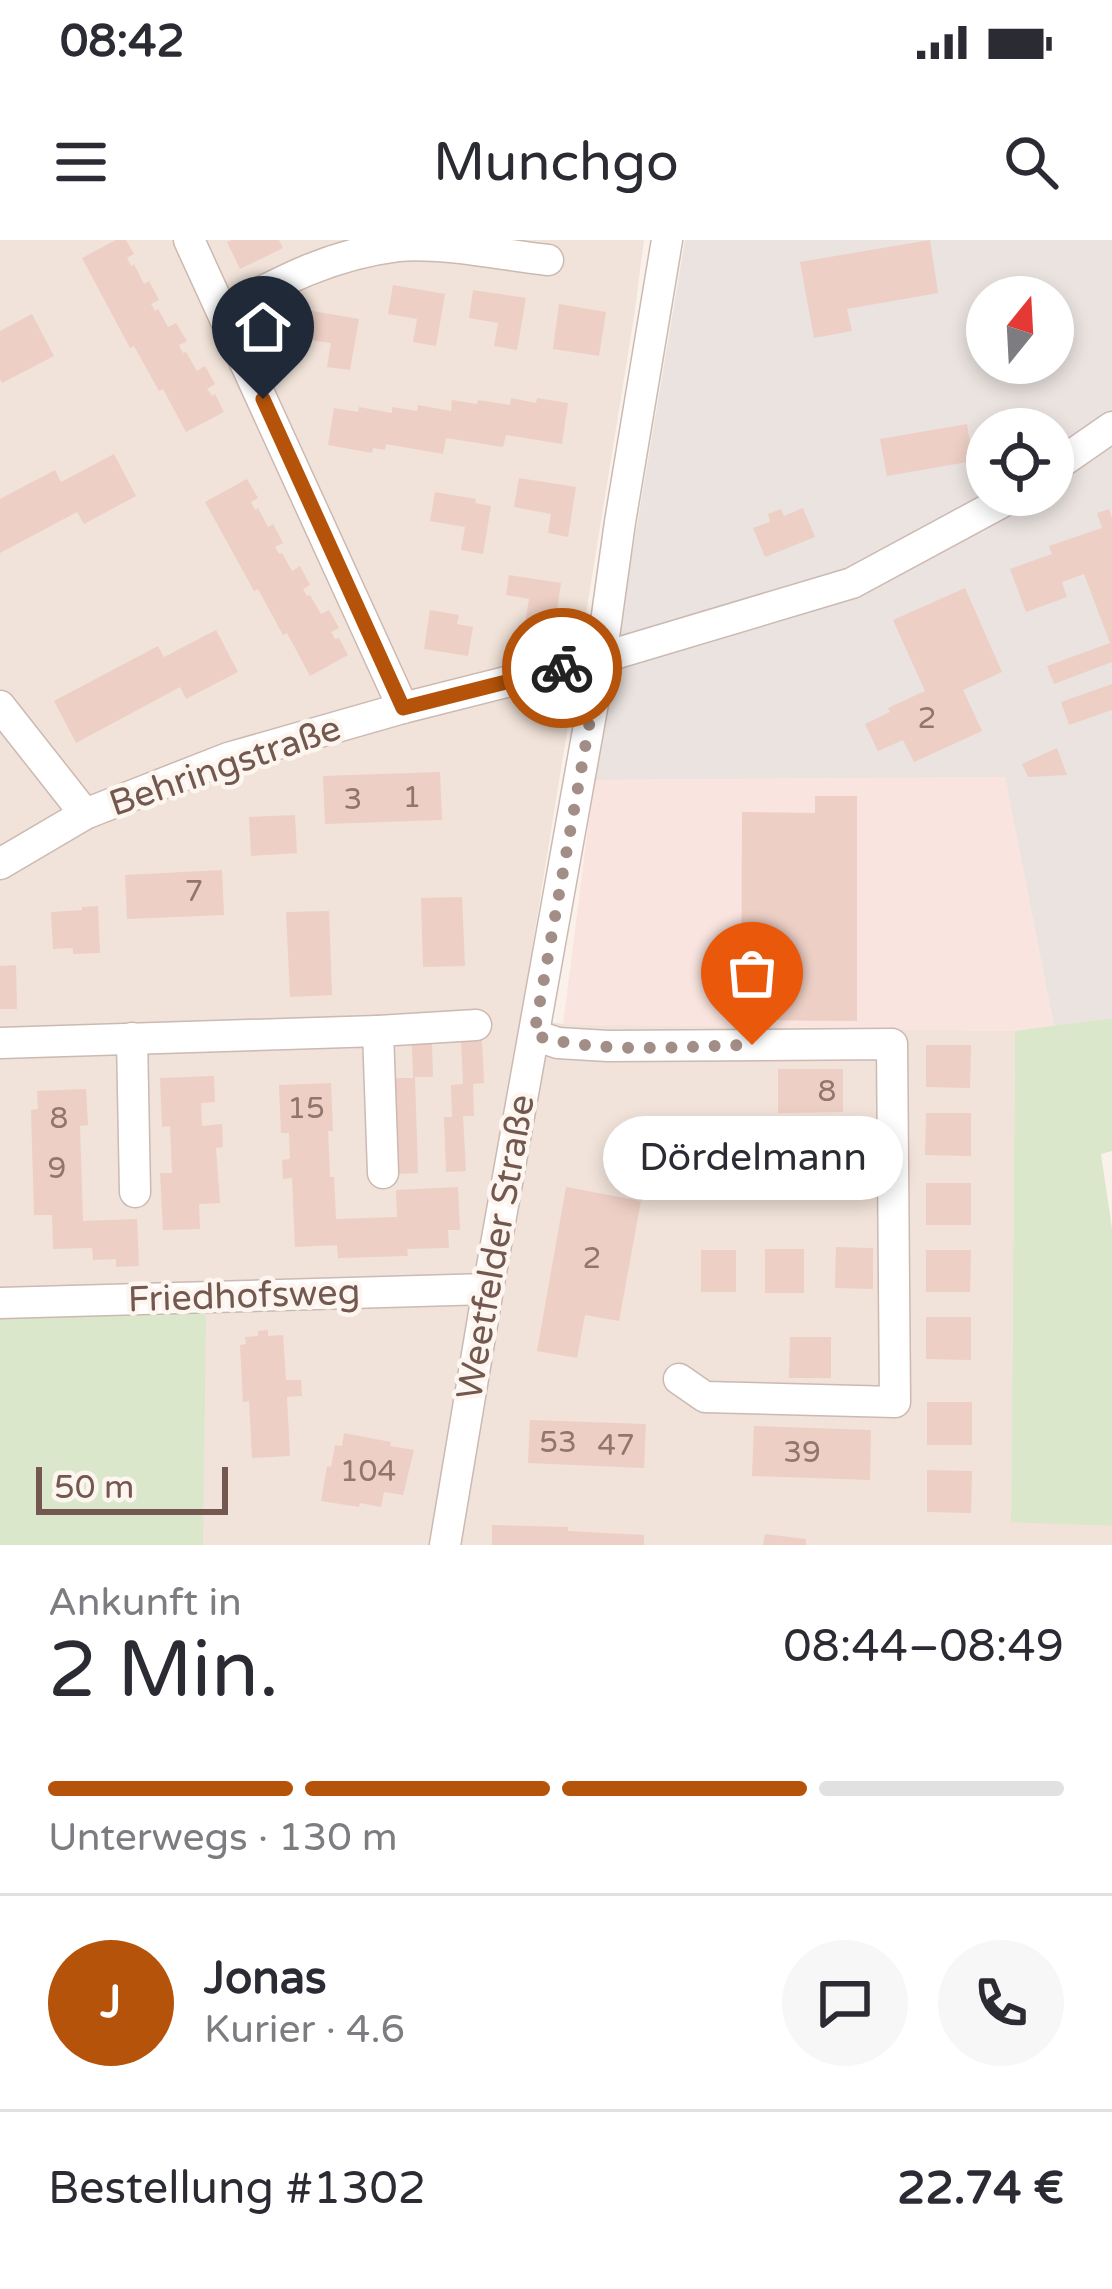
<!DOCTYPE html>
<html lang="de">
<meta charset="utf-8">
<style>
:root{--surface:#fff;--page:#f7f7f7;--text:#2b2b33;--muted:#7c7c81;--line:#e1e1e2;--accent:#b45309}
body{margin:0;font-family:"Varela Round",sans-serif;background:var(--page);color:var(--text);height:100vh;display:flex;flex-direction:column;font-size:45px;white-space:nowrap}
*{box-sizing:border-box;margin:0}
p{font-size:39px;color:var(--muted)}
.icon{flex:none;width:66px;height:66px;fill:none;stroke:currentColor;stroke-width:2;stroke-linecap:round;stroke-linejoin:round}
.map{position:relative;height:1305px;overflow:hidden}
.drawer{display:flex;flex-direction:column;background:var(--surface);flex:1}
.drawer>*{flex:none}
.needle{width:78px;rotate:18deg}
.fabs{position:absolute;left:966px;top:36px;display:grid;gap:24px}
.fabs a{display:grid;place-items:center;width:108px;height:108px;border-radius:50%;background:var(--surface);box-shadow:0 6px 18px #0003;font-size:60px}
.scale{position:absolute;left:36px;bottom:30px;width:192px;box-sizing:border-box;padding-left:12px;border:6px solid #735850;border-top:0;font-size:33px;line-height:42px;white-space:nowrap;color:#735850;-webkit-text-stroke:9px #fdf6f0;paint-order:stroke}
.pin{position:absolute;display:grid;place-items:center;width:102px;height:102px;color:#fff;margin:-123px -51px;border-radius:50% 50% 50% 0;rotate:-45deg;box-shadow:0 0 12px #0007}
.pin .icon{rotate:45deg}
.courier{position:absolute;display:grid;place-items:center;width:120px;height:120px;margin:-60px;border:9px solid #b45309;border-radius:50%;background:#fff;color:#222;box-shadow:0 3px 15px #0007}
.bubble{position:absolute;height:84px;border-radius:42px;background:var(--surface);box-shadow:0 6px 18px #0003;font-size:39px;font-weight:600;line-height:84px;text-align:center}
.head em{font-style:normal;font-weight:600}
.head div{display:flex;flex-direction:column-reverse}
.head{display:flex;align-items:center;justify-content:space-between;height:204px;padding:0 48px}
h1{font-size:78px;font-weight:600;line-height:90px}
.bar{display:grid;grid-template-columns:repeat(4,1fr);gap:18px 12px;align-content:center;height:144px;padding:0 48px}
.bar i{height:15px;border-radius:9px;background:var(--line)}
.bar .active{background:var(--accent)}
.bar p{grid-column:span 4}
.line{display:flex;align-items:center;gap:30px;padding:0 48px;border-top:3px solid var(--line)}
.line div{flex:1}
.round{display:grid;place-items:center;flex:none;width:126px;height:126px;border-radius:63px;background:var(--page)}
.status{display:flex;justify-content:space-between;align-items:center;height:84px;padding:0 60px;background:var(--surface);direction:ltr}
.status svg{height:33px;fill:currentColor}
header{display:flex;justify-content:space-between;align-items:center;height:156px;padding:0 48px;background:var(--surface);font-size:54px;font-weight:600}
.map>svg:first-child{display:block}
.residential{fill:#f1e3d9}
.commercial{fill:#f9e4df}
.industrial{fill:#eae3e0;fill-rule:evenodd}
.green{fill:#dae7ca}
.building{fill:#edcfc5}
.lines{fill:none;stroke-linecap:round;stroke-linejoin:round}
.minor-casing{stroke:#ccb9b1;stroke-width:33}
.minor{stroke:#fff;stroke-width:30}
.done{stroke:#a28e86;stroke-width:12;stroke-dasharray:0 21.6}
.route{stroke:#b45309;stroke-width:15}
.labels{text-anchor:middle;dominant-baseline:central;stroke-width:9;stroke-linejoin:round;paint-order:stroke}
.number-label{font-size:30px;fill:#92766d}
.street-label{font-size:36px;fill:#735850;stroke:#fdf6f0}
</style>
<div class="status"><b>08:42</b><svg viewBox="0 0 49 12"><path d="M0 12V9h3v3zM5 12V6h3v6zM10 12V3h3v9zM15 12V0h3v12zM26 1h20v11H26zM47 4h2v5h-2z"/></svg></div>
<header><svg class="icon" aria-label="menu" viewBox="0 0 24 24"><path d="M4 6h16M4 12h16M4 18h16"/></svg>Munchgo<svg class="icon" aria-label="search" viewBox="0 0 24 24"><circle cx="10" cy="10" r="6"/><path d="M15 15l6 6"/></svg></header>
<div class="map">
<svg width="1112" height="1305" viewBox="0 0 1112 1305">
<rect width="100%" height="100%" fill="#faf2ea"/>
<polygon class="residential" points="0,0 644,0 634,77 521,777 563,784 1015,791 1011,1281 1112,1286 1112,1305 0,1305"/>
<polygon class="commercial" points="1005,537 1054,786 1015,791 563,784 594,540"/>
<path class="industrial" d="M685 0H1112V778L1054 786 1005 537 594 540ZM987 57H1053V123H987ZM987 189H1053V255H987Z"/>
<g class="green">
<polygon points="1112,778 1112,911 1101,914 1112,989 1112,1286 1011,1282 1015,791"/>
<polygon points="206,1070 203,1305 0,1305 0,1077"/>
</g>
<g class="building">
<polygon points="116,0 126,0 134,14 127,18 131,26 134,24 144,44 149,41 159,60 151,64 155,71 158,69 168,87 176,83 187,101 179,105 183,113 186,112 197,131 205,126 215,144 207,149 212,156 215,154 224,172 186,192 163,149 159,151 134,106 130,108 82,18"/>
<polygon points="232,0 279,0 283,8 240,29 227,2"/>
<polygon points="930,0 938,53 847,69 852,91 814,98 800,22"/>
<polygon points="393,45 445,54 436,106 413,102 417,79 388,74"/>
<polygon points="473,50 526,58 517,110 494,106 498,83 469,78"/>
<polygon points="559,64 606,72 599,116 553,109"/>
<polygon points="307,70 359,79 350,130 327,127 331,103 302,99"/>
<polygon points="32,74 54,116 2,143 0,139 0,91"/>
<polygon points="511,158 536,163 537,158 568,163 562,204 506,195 503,207 446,198 443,214 386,204 385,210 373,208 372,213 328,205 334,168 358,172 359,167 392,173 392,167 417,171 418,165 451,171 452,160 477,164 478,160 510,165"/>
<polygon points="967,184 973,221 887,236 880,199"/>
<polygon points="114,214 136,256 84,284 77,272 0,313 0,259 55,230 61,242"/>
<polygon points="519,238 576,247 568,297 548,293 551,274 514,267"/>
<polygon points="247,239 258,258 251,262 255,270 258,268 268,287 273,284 283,303 275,307 279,314 282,313 292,331 300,326 310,345 303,349 307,356 310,355 321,374 329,370 339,388 331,392 335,399 339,398 348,415 310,436 287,393 283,395 258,349 254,351 205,262"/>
<polygon points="435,252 476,259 475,263 491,266 483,314 461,310 465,287 430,281"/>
<polygon points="803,268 815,297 765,317 753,288 770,282 768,274 781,269 784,276"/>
<polygon points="1109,269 1112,278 1112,422 1054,444 1047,426 1110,403 1084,334 1062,342 1067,357 1026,372 1010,329 1052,314 1049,306 1102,288 1097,273"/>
<polygon points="509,335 561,343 553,396 524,391 529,359 506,355"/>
<polygon points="965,348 1002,432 963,450 982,491 914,522 903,500 878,511 865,484 890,472 888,468 925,451 893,380"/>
<polygon points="430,370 459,375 457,384 473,387 468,416 424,409"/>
<polygon points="216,390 238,432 186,459 180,447 76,503 54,461 158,406 164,417"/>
<polygon points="1112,444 1112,470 1069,485 1061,462"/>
<polygon points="1057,508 1067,535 1028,537 1022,524"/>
<polygon points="440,532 442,580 325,584 323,536"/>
<polygon points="815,556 857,556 857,781 741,780 742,572 815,573"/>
<polygon points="295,575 297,613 251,616 249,577"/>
<polygon points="222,630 224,675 127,679 125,635"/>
<polygon points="462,657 465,726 423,727 421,658"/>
<polygon points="98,666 100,713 73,714 73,708 53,709 51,672 82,670 82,667"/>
<polygon points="329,671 332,755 290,757 286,672"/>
<polygon points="16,725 17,769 0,769 0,726"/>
<polygon points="482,799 484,843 473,844 474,876 463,876 466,931 446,932 444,877 452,877 451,845 463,844 461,800"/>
<polygon points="432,802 433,837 415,837 418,933 397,934 394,838 413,838 412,803"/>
<polygon points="926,805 971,805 970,848 926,847"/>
<polygon points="778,829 843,829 843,872 778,873"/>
<polygon points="214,836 215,862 201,863 202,886 222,884 223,907 216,908 220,963 199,964 200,989 163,990 160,933 172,933 170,886 162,887 160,838"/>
<polygon points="331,843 333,891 328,891 330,937 334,937 336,979 397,977 396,950 458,947 460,990 448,990 449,1008 407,1009 408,1016 338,1018 337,1005 295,1007 292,938 283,939 282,920 290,919 289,893 281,893 279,845"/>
<polygon points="86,849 88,885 80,886 83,981 137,979 139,1026 116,1027 116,1019 93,1020 92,1008 53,1009 52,975 34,975 31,870 38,869 37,851"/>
<polygon points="926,873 971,873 971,916 925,915"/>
<polygon points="770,913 809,914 809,959 770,959"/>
<polygon points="833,916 869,916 870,951 833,951"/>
<polygon points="747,921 748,958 709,959 708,922"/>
<rect x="926" y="943" width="45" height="42"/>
<polygon points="566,947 641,961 619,1081 585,1075 577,1118 537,1111"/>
<polygon points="836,1007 873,1008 873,1049 835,1048"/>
<rect x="765" y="1009" width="39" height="44"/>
<rect x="701" y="1010" width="35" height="42"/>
<polygon points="926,1010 971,1010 970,1052 926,1052"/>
<polygon points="926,1077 971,1077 971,1120 926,1119"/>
<polygon points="268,1090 268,1096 283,1095 286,1140 301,1140 302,1156 287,1157 290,1216 252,1218 249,1161 243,1162 240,1105 246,1104 245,1097 258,1096 258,1091"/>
<polygon points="790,1097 831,1097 831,1138 789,1138"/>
<rect x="927" y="1162" width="45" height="43"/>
<polygon points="530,1180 646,1184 644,1228 528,1223"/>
<polygon points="754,1186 871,1190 870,1240 752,1236"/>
<polygon points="344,1193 391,1202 390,1206 414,1210 403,1255 384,1252 381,1267 360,1263 359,1267 321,1261 327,1226 331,1227 335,1205 342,1206"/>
<polygon points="927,1230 972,1231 971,1273 927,1272"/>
<polygon points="492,1285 568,1287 568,1291 644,1295 644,1305 492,1305"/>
<polygon points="765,1294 806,1299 806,1305 763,1305"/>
</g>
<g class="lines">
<defs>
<g id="minor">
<polyline points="189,0 403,468"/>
<path d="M223 72C281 41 331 14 398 6 442 2 503 15 548 20"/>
<polyline points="1053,228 1112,187"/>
<polyline points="0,466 85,574"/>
<polyline points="0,624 85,574 228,518 403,468 601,418 852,343 1015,255"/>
<polyline points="378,791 476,785"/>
<polyline points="534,795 558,803 608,806 892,804 895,1162 705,1157 679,1139"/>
<polyline points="132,798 135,952"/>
<polyline points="0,803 378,791 383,933"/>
<polyline points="0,1063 488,1049"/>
<polyline points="445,1305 488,1049 601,418 620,282 667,0"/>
</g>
</defs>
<use href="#minor" class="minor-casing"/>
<use href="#minor" class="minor"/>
</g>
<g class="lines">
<path class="done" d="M562 428 601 418 534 795C598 815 685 806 752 805"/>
<polyline class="route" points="263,159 403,468 562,428"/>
</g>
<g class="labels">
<g class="number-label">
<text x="927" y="478">2</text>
<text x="412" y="557">1</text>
<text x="353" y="559">3</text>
<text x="194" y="651">7</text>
<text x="827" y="851">8</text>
<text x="306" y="868">15</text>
<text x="59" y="878">8</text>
<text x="57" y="928">9</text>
<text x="592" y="1018">2</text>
<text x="558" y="1202">53</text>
<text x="616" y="1205">47</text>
<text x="802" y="1212">39</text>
<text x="368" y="1231">104</text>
</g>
<g class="street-label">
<text transform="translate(225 526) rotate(-19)">Behringstraße</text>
<text transform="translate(496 1007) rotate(-80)">Weetfelder Straße</text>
<text transform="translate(244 1056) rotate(-2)">Friedhofsweg</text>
</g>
</g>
</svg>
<div class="fabs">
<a><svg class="needle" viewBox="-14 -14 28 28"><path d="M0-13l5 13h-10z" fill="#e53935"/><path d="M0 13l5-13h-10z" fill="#7c7c81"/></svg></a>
<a><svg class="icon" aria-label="locate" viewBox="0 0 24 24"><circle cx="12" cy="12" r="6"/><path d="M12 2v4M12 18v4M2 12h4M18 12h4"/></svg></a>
</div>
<div class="scale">50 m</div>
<div class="pin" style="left:752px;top:805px;background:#ea580c"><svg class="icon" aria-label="bag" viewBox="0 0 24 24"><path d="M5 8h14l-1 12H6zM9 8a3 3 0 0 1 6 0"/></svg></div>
<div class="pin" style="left:263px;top:159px;background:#1f2937"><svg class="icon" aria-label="home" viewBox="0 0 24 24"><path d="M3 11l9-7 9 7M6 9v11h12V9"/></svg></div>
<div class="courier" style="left:562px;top:428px"><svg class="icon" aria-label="bike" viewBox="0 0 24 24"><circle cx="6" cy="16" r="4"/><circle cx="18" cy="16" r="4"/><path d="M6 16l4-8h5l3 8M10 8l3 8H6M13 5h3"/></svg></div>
<div class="bubble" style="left:603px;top:876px;width:300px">Dördelmann</div>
</div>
<section class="drawer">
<div class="head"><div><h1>2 Min.</h1><p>Ankunft in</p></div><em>08:44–08:49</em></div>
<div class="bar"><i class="active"></i><i class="active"></i><i class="active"></i><i></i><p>Unterwegs · 130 m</p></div>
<div class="line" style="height:216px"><b class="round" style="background:var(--accent);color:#fff">J</b><div><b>Jonas</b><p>Kurier · 4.6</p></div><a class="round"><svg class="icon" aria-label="chat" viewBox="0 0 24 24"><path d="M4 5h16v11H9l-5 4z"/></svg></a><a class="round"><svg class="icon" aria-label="phone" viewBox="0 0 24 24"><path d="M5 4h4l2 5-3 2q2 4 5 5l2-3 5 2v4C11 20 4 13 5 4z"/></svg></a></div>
<div class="line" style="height:156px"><div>Bestellung #1302</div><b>22.74 €</b></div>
</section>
